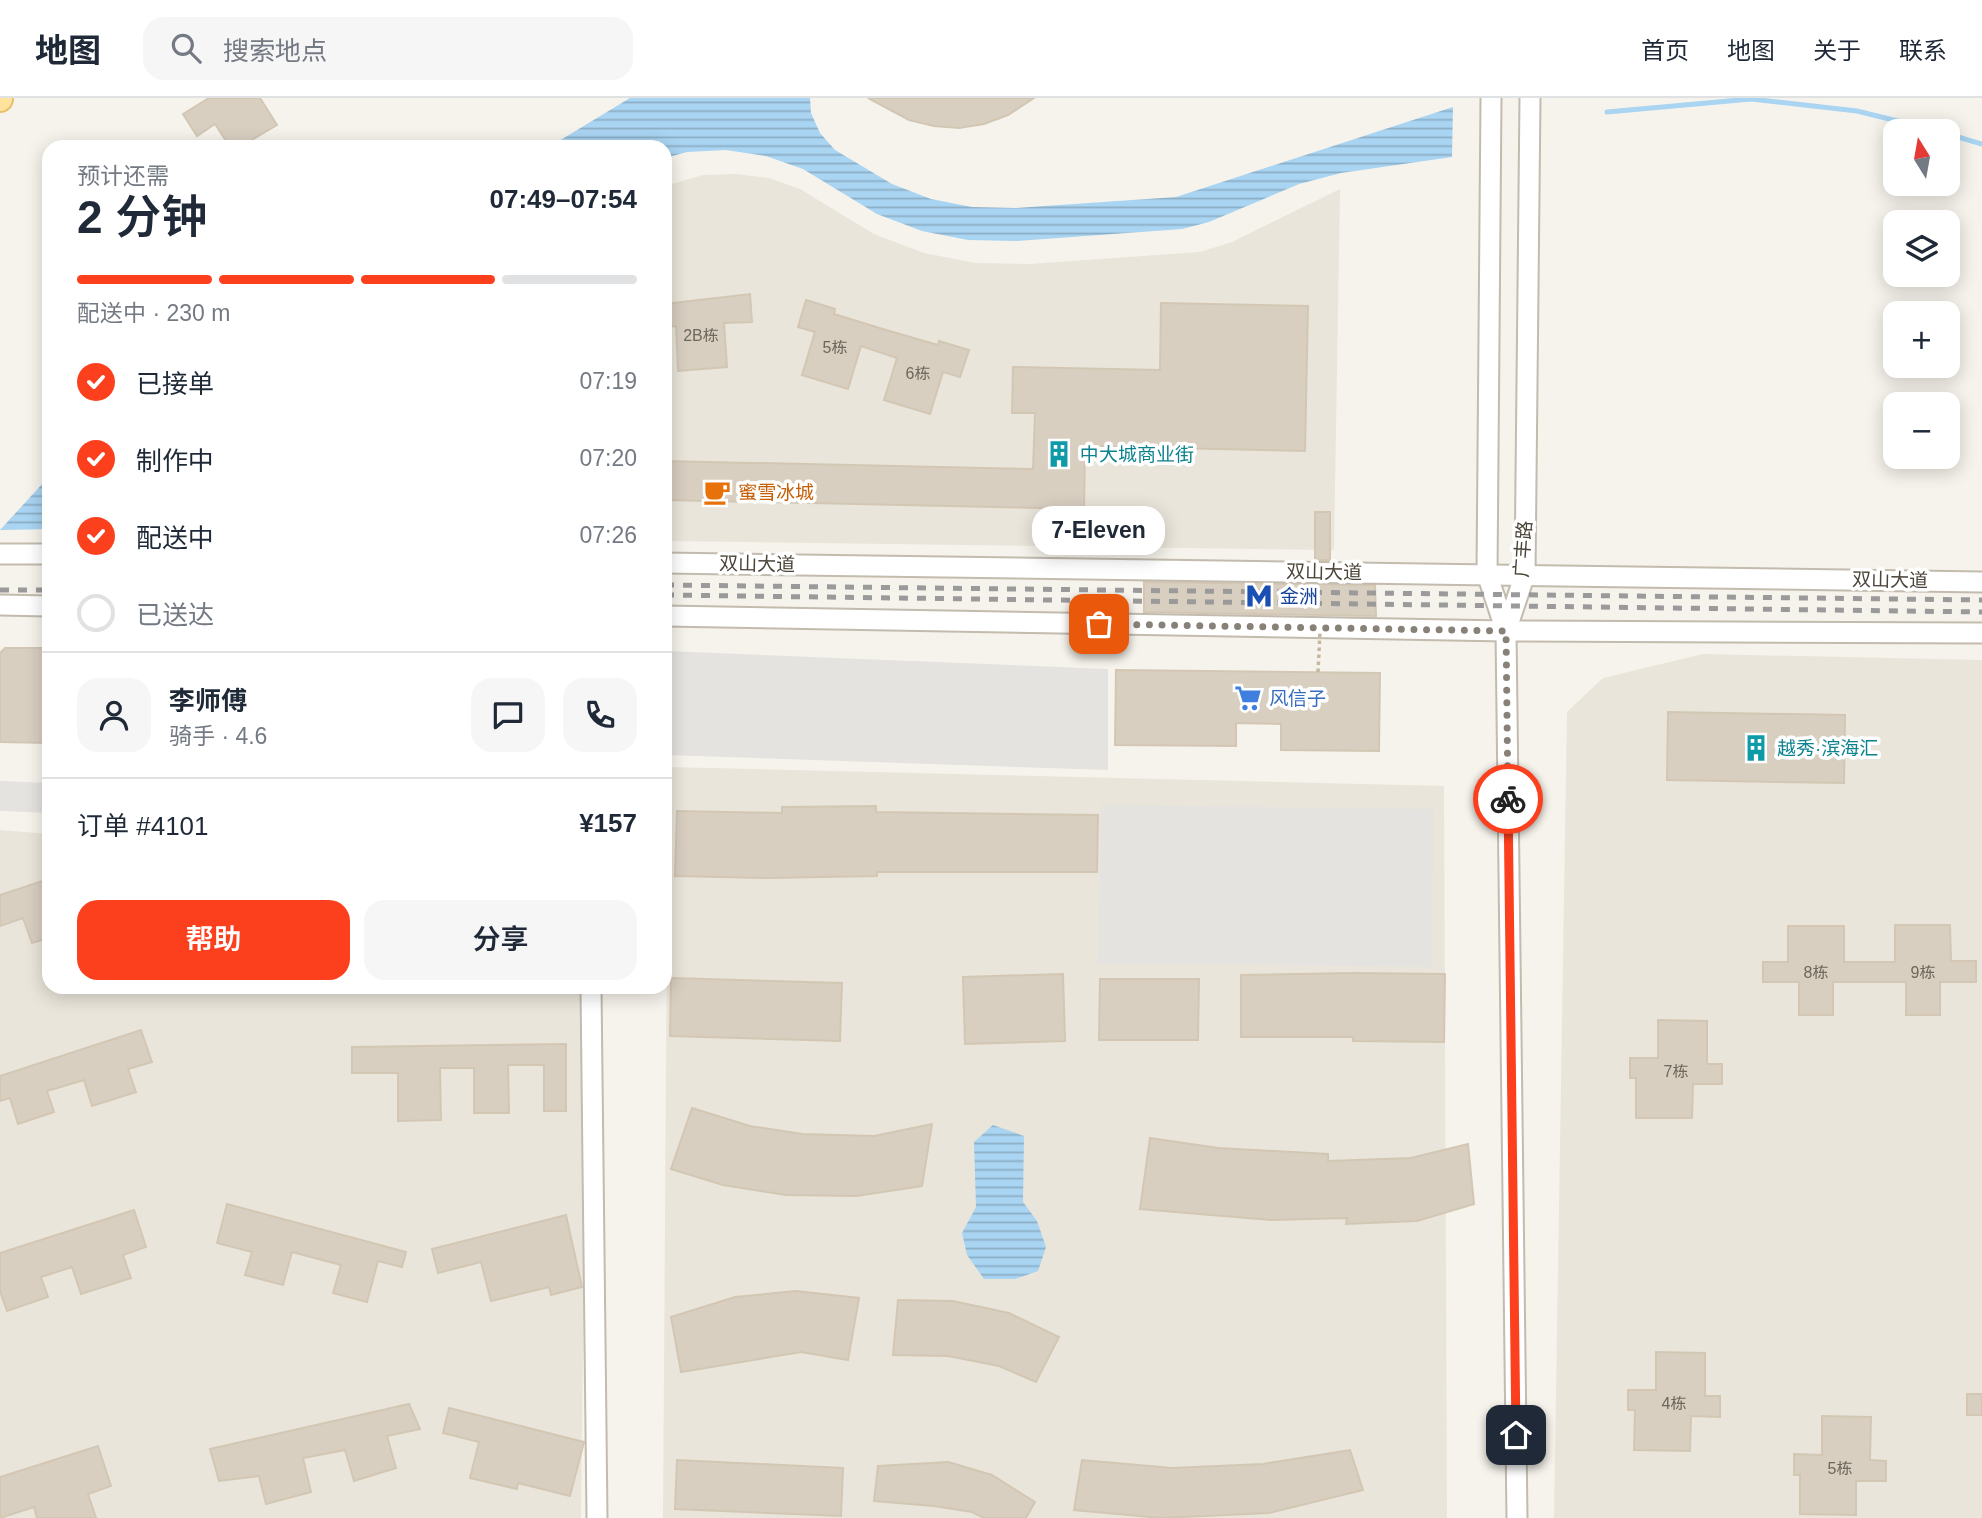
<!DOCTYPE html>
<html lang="zh">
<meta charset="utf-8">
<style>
:root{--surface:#fff;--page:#f6f6f7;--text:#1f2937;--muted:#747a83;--line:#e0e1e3;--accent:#fc3f1d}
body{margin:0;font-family:Helvetica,"Noto Sans SC",sans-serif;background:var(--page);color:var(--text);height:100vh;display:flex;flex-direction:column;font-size:26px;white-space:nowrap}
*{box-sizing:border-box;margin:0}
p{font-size:23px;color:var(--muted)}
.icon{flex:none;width:38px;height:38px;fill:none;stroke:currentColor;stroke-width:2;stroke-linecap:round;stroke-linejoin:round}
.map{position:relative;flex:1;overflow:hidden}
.sheet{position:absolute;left:42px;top:42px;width:630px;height:854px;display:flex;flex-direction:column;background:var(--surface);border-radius:21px;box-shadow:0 4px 18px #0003}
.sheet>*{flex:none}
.needle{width:46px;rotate:349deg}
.buttons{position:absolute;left:1883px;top:21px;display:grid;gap:14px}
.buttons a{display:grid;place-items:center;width:77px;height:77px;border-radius:14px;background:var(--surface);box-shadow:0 4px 18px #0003;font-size:35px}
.pin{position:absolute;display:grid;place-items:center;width:60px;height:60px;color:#fff;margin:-30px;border-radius:14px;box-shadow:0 4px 10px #0006}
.courier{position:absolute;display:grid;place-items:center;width:70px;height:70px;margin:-35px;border:5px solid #fc3f1d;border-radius:50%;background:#fff;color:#222;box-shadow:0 2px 9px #0007}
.bubble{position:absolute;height:49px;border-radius:21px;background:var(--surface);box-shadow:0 4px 18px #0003;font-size:23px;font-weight:600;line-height:49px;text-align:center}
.summary em{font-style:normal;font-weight:600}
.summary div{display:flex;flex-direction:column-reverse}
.summary{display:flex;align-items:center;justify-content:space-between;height:119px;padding:0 35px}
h1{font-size:46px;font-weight:600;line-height:52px}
.bar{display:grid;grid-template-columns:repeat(4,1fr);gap:10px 7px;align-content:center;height:84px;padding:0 35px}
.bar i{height:9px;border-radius:5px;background:var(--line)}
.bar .on{background:var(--accent)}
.bar p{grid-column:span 4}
.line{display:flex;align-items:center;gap:18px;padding:0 35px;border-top:2px solid var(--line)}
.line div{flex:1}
.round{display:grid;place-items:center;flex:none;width:74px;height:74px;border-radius:21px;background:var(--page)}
ol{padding:0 35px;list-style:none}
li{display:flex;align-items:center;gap:21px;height:77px}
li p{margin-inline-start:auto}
li .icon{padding:7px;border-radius:50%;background:var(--accent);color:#fff;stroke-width:4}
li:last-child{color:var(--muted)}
li i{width:38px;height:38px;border:4px solid var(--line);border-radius:50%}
.button{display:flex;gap:14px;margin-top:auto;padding:14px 35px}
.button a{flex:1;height:80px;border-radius:21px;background:var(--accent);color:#fff;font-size:28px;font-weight:600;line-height:80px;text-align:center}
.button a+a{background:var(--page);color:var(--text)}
header{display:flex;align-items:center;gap:42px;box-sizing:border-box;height:98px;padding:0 35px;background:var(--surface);border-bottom:2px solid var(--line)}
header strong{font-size:33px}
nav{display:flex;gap:38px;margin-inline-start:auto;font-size:24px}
.search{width:490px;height:63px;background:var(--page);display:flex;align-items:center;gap:18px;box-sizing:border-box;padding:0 24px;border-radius:21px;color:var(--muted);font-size:26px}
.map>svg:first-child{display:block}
.residential{fill:#eae5da}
.parking{fill:#e5e3e0}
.water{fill:url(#water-rules)}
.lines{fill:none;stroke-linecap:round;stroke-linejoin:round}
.stream{stroke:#a9d4f2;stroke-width:5}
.building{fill:#d8cfc1;stroke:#d3c7b4;stroke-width:2}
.minor-casing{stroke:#c2bbae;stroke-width:23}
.major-casing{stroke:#e6c16a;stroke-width:28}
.minor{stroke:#fff;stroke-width:19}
.major{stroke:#ffe39c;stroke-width:24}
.rail{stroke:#9a9a9a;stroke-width:5;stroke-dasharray:9 9;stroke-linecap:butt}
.path-bridge{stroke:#c4b79f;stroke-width:3.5;stroke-dasharray:3.5 3.5;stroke-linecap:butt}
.done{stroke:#878178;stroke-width:7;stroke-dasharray:0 12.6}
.route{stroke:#fc3f1d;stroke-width:9}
.labels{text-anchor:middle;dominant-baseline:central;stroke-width:7;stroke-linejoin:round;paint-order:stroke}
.number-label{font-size:16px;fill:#6e675b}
.culture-label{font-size:19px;fill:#0d838f;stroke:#fff;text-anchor:start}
.food-label{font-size:19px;fill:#c56008;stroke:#fff;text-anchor:start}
.street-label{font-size:19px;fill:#4b4439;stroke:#fff}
.transit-label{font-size:19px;fill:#164399;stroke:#fff;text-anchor:start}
.shop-label{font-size:19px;fill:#366cbe;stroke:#fff;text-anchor:start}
</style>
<header>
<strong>地图</strong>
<div class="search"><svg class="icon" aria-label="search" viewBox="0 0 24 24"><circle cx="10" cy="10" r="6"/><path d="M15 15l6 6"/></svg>搜索地点</div>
<nav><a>首页</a><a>地图</a><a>关于</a><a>联系</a></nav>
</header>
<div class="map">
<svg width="1982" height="1420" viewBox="0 0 1982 1420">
<defs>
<pattern id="water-rules" width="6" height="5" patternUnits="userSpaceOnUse" patternTransform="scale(1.75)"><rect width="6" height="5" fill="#a9d4f2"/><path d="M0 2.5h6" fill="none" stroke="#8caec5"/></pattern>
</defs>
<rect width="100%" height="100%" fill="#f6f3ec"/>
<g class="residential">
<polygon points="736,76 769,80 800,91 874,136 924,155 976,165 1029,166 1200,154 1232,144 1340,91 1334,452 665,443 665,88 703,77"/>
<polygon points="1703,556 1982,562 1982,1420 1554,1420 1567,614 1603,580"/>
<polygon points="668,669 1444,688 1447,1420 663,1420"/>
<polygon points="0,732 49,736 49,889 587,889 581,1420 0,1420"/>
</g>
<g class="parking">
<polygon points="665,553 1108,571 1108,672 665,657"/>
<polygon points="0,683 49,685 49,715 0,713"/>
<polygon points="1101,707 1434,711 1431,869 1098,865"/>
</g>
<g class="water">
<polygon points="630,0 810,0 811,15 820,35 835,52 892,86 931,101 972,109 1016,110 1176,99 1453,9 1452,59 1341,75 1299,86 1209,124 1182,131 1017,143 968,142 922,133 877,116 803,71 766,58 726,52 687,54 665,60 665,49 549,49"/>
<polygon points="49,380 49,431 0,432 44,384"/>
<polygon points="993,1027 1024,1038 1023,1104 1037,1123 1046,1149 1038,1173 1015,1181 984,1181 967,1157 962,1135 976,1109 974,1044"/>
</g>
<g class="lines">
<g class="stream">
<polyline points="1607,14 1751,1 1857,13 1938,33"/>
<polyline points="1948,36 1982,46"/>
</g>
</g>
<g class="building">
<polygon points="209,0 260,0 277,27 240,49 230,49 215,26 197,38 183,16"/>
<polygon points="868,0 1034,0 1008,17 984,26 959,30 934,28 909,22"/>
<polygon points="750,196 752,224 724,225 727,269 678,273 676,228 665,229 665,206"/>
<polygon points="806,202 835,211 834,216 886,232 938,247 939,243 969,252 960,279 943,274 930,316 884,302 897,260 861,248 848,291 802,277 815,234 798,229"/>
<polygon points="1161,205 1308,208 1305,353 1085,348 1084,411 665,402 665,363 1033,371 1035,315 1012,315 1013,269 1160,272"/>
<rect x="1315" y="414" width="15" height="48"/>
<polygon points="1144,484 1375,487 1376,518 1144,514"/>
<polygon points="5,550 49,550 49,645 0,644 0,555"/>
<polygon points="1116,572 1380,575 1379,653 1281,652 1281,626 1236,625 1236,648 1115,647"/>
<polygon points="1668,614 1845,617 1844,685 1667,682"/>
<polygon points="876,708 876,714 1098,717 1097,774 877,774 877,778 767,780 675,778 677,713 782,715 782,709"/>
<polygon points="49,781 49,840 32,845 23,820 0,828 0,797"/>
<polygon points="1895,827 1950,827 1951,863 1976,863 1976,884 1940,884 1940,917 1906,917 1906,884 1833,884 1833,917 1799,917 1799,884 1763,884 1763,864 1788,864 1788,828 1844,828 1844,864 1895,864"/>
<polygon points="1353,875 1445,876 1444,944 1353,943 1353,939 1241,939 1241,877"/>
<polygon points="1063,876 1065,943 965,946 963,879"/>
<polygon points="671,880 842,885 840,943 670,938"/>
<polygon points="1100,881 1199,881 1198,942 1099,942"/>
<polygon points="1658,922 1707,923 1707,966 1722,966 1722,986 1693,986 1692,1020 1636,1020 1636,980 1630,980 1630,960 1658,960"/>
<polygon points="141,932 152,964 128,971 136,994 92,1008 84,982 47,993 54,1014 18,1026 10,1000 0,1003 0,978"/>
<polygon points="566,946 566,1013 544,1013 544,967 508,967 509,1015 474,1015 474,970 440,970 441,1022 398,1023 398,975 352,975 352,949"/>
<polygon points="692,1010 750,1028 802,1036 874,1038 932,1026 922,1088 856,1098 786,1097 723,1087 671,1071"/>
<polygon points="1150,1040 1218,1050 1328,1056 1328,1063 1411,1060 1468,1046 1474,1106 1417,1123 1346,1126 1347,1120 1271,1122 1140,1111"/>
<polygon points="227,1106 406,1154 402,1169 378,1163 367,1204 333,1195 341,1167 292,1154 283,1187 245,1177 252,1154 217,1145"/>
<polygon points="134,1112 146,1149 123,1157 131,1180 81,1196 72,1169 41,1179 48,1199 7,1213 0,1193 0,1155"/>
<polygon points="566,1117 582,1189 551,1197 549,1189 491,1203 481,1164 438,1175 432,1151"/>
<polygon points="796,1193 859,1200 848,1262 801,1254 681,1274 671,1219 735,1199"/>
<polygon points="898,1202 953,1203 1009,1215 1059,1239 1036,1284 999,1268 948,1258 893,1257"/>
<polygon points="1656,1254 1705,1255 1705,1298 1720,1298 1720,1319 1691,1318 1690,1353 1634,1352 1635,1312 1628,1312 1628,1292 1656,1292"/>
<rect x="1967" y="1296" width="15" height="21"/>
<polygon points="409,1306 420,1331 387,1338 396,1370 354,1383 345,1352 303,1360 311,1394 266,1406 259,1378 219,1383 210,1351"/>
<polygon points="449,1310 584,1344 570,1398 518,1385 517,1391 470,1380 479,1344 443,1335"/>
<polygon points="1822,1318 1871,1319 1870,1362 1886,1363 1886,1383 1856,1383 1856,1417 1800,1416 1800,1377 1794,1377 1794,1356 1822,1357"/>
<polygon points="98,1348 111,1388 88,1396 96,1420 37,1420 34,1409 0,1420 0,1379"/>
<polygon points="1350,1352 1363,1392 1269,1415 1161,1420 1074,1412 1082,1362 1172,1370 1263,1366"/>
<polygon points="677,1362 843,1370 841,1418 675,1411"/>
<polygon points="948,1364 992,1377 1035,1404 1026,1420 984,1420 972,1414 934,1408 874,1403 878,1368"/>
</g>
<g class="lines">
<defs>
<g id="minor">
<polyline points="1491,0 1487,476 1506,533 1517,1420"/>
<polyline points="0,456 49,456"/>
<polyline points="665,465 1982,484"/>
<polyline points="0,507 49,508"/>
<polyline points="665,518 1506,533 1982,535"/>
<polyline points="1506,533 1525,476 1530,0"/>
<polyline points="591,889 597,1420"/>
</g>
<polyline id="major" points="0,1 0,0"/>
</defs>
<use href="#minor" class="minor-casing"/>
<use href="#major" class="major-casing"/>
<use href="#minor" class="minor"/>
<use href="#major" class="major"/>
<g class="rail">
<polyline points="665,487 1982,502"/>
<polyline points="0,492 49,492"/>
<polyline points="665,497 1982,514"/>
</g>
<polyline class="path-bridge" points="1318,574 1320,534"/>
</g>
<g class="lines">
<polyline class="done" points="1099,526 1506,533 1508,701"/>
<polyline class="route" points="1508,701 1516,1337"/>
</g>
<defs>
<symbol id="building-bare" viewBox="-9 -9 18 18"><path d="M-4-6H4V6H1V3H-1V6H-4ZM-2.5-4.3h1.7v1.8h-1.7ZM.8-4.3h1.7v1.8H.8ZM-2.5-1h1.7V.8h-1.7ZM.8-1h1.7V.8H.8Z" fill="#0f9aa8" stroke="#fff" stroke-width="2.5" paint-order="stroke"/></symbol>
<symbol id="cafe-bare" viewBox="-9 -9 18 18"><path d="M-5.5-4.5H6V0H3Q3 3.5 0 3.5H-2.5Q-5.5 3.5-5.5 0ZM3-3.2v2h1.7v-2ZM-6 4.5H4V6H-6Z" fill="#e8710a" stroke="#fff" stroke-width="2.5" paint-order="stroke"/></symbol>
<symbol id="metro-bare" viewBox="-9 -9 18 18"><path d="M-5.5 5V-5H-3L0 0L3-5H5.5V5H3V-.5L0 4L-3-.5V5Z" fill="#1a4fb4" stroke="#fff" stroke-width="2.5" paint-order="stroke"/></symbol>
<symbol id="supermarket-bare" viewBox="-9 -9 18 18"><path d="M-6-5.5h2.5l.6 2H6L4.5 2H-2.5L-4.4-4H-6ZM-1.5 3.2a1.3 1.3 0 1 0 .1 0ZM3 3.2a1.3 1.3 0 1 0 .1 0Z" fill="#3f7fe0" stroke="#fff" stroke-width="2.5" paint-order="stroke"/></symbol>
</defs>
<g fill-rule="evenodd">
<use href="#building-bare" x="1040" y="337" width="38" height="38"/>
<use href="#cafe-bare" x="698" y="375" width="38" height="38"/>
<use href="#metro-bare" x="1240" y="479" width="38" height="38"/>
<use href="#supermarket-bare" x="1229" y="581" width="38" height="38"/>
<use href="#building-bare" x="1737" y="631" width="38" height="38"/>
</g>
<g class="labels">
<g class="number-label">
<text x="701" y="237">2B栋</text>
<text x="835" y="249">5栋</text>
<text x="918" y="275">6栋</text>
<text x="1816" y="874">8栋</text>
<text x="1923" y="874">9栋</text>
<text x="1676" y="973">7栋</text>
<text x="1674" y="1305">4栋</text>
<text x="1840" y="1370">5栋</text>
</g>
<g class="culture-label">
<text x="1080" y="356">中大城商业街</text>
<text x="1777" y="650">越秀·滨海汇</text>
</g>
<g class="food-label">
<text x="738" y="394">蜜雪冰城</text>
</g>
<g class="street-label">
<text transform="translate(1523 451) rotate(-86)">广丰路</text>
<text transform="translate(757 466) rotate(1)">双山大道</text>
<text transform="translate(1324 474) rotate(1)">双山大道</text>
<text transform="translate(1890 482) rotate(1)">双山大道</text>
</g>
<g class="transit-label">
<text x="1280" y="498">金洲</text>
</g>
<g class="shop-label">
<text x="1269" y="600">风信子</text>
</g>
</g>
</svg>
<div class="buttons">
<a><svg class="needle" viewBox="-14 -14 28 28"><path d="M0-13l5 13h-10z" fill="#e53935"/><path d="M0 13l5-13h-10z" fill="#747a83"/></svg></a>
<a><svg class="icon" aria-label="layers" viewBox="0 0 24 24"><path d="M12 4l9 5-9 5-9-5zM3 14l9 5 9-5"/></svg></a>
<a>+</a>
<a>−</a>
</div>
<div class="pin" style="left:1099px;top:526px;background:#ea580c"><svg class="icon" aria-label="bag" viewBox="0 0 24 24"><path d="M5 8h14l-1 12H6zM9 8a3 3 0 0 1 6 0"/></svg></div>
<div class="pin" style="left:1516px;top:1337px;background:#1f2937"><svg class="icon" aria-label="home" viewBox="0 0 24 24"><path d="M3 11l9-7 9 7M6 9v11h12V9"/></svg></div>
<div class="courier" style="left:1508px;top:701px"><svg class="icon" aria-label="bike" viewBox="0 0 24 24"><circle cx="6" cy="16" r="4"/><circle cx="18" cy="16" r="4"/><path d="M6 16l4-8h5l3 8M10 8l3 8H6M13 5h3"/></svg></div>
<div class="bubble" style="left:1032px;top:408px;width:133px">7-Eleven</div>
<section class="sheet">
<div class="summary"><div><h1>2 分钟</h1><p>预计还需</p></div><em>07:49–07:54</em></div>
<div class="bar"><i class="on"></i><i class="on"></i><i class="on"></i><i></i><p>配送中 · 230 m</p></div>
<ol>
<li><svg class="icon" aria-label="check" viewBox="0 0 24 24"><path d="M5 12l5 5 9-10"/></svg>已接单<p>07:19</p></li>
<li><svg class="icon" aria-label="check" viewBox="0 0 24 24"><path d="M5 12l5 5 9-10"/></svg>制作中<p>07:20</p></li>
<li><svg class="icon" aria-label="check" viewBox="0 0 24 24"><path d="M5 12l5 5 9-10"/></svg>配送中<p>07:26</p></li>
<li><i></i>已送达</li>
</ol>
<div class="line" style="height:126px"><a class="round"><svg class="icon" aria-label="person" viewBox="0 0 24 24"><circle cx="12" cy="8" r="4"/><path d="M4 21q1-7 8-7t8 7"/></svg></a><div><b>李师傅</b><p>骑手 · 4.6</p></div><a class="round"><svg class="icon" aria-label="chat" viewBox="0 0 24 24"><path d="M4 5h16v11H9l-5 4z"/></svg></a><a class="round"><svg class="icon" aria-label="phone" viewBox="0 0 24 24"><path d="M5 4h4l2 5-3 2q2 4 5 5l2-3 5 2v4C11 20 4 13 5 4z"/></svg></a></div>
<div class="line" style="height:91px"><div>订单 #4101</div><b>¥157</b></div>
<div class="button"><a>帮助</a><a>分享</a></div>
</section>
</div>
